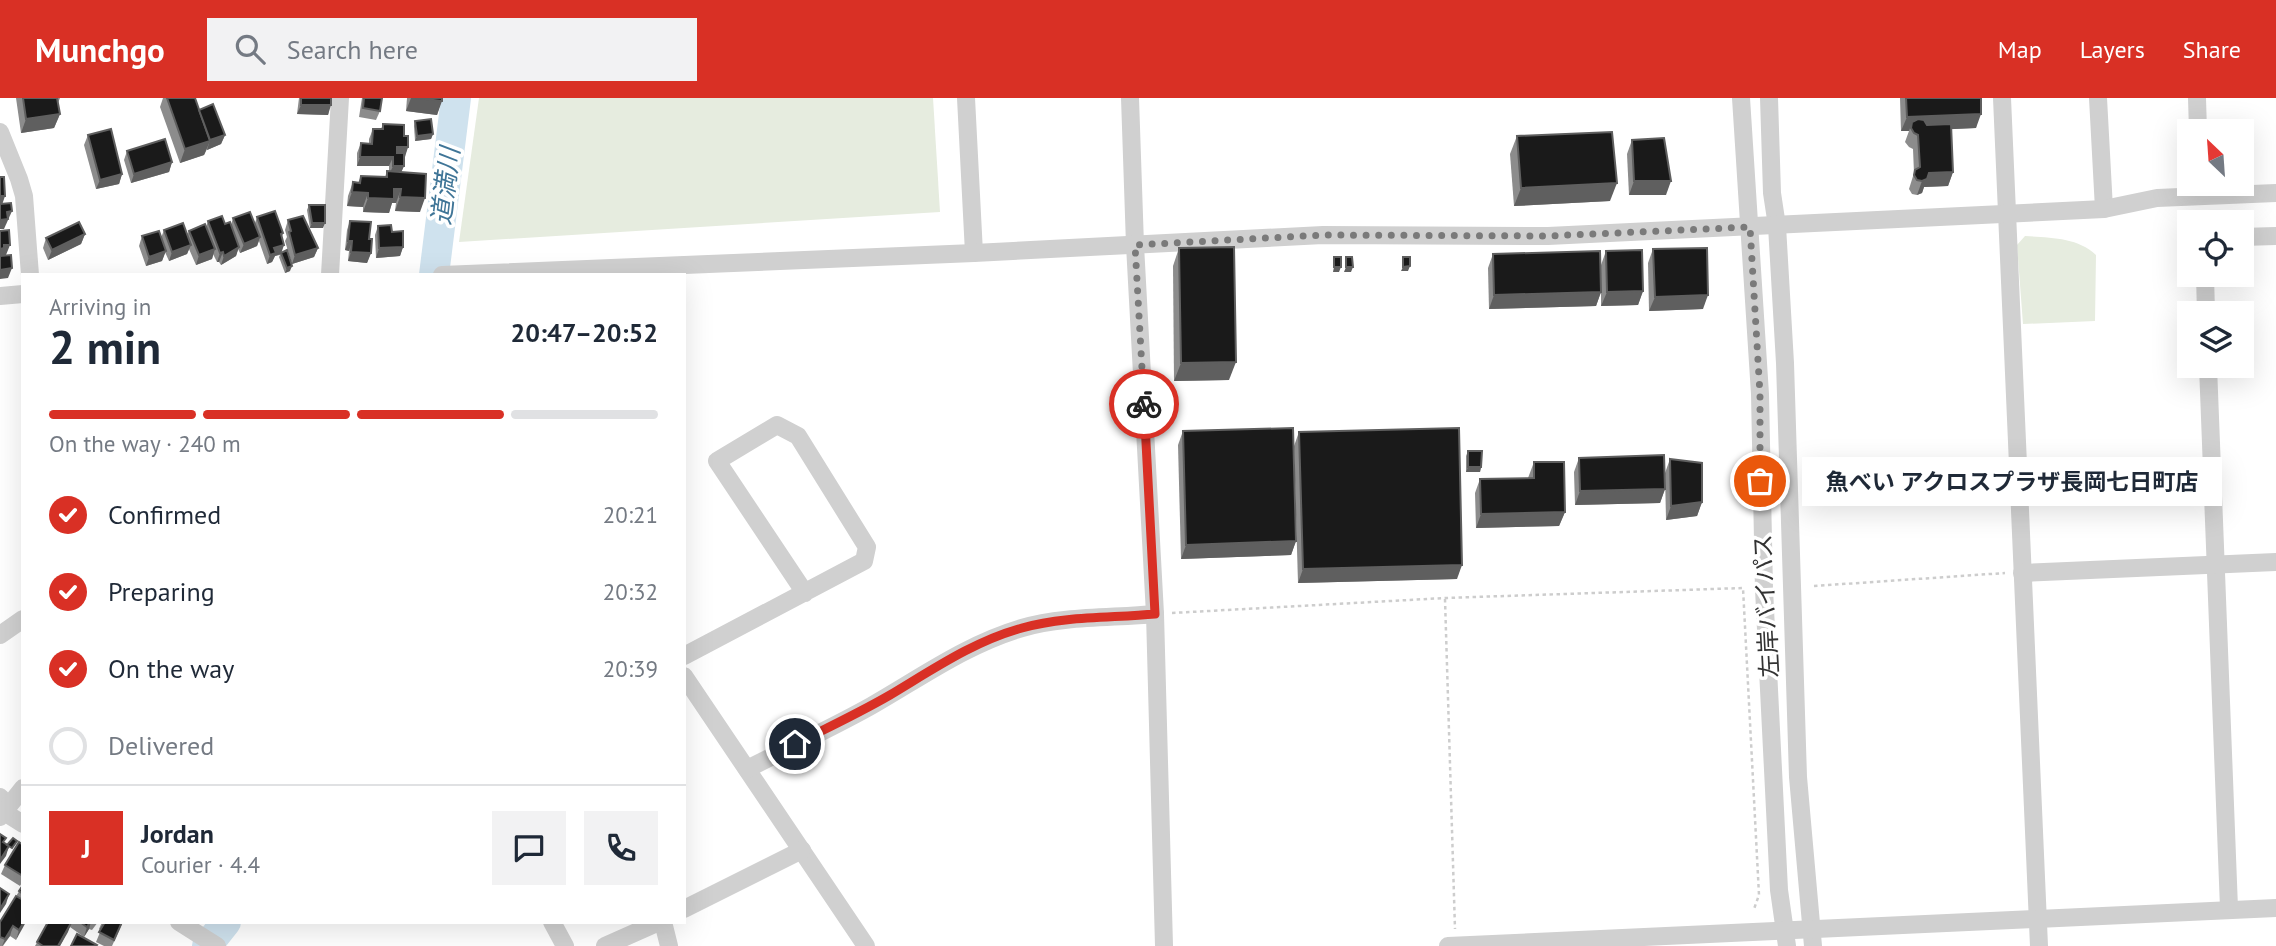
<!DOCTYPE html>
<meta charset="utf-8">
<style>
:root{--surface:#fff;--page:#f2f2f3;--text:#1f2937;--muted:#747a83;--line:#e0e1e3;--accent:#d93025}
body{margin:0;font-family:"PT Sans","Noto Sans JP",sans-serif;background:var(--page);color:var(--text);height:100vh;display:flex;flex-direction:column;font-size:26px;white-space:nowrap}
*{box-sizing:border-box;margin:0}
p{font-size:23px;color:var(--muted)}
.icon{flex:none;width:38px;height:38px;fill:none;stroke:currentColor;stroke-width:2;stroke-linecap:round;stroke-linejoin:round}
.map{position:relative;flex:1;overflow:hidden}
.drawer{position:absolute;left:21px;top:175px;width:665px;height:651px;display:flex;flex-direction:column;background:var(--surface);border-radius:0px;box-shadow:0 7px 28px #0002}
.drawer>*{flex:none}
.needle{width:46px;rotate:335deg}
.tools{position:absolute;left:2177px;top:21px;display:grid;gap:14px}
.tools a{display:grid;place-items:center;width:77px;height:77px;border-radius:0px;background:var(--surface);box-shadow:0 7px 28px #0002;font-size:35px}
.pin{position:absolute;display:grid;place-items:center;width:60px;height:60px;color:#fff;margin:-30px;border:4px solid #fff;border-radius:50%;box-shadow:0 2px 7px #0007}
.courier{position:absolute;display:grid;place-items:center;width:70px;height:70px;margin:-35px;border:5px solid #d93025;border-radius:50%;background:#fff;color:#222;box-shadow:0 2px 9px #0007}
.bubble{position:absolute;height:49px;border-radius:0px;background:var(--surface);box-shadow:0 7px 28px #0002;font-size:23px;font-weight:700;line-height:49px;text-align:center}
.head em{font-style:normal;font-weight:700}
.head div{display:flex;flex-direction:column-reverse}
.head{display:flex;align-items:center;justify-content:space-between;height:119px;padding:0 28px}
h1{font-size:46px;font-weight:700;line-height:52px}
.bar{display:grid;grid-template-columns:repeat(4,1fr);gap:10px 7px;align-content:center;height:84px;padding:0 28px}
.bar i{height:9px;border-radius:5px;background:var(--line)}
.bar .on{background:var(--accent)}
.bar p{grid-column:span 4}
.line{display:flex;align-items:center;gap:18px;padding:0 28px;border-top:2px solid var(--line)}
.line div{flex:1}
.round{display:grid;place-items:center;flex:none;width:74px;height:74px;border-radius:0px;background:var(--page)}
ol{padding:0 28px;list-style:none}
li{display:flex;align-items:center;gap:21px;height:77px}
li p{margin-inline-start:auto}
li .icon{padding:7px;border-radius:50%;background:var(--accent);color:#fff;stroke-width:4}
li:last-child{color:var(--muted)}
li i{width:38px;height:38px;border:4px solid var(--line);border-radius:50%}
header{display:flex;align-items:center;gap:42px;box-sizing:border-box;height:98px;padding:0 35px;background:var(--accent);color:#fff}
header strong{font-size:33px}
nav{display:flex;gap:38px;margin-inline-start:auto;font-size:24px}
.search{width:490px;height:63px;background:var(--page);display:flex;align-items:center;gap:18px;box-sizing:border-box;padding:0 24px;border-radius:0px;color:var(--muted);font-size:26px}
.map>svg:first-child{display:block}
.green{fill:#e6ecdf}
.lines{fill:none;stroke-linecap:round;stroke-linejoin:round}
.river{stroke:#cfe2ee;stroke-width:30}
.path{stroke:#cdcdcd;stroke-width:2.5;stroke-dasharray:3.5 3.5;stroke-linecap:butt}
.minor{stroke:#d0d0d0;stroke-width:18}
.wall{fill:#8c8c8c}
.shaded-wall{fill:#5f5f5f}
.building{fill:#1a1a1a;stroke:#5f5f5f;stroke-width:2}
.done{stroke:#7a7a7a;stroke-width:7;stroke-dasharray:0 12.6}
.route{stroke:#d93025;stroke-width:9}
.labels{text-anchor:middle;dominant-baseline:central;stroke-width:7;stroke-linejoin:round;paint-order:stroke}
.street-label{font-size:24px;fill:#333;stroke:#fff}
.water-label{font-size:26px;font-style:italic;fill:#3f7597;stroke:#fff}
</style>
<header>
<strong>Munchgo</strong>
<div class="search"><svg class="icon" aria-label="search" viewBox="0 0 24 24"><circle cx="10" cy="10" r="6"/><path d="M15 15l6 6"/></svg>Search here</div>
<nav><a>Map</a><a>Layers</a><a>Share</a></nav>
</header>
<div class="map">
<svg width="2276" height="848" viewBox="0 0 2276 848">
<rect width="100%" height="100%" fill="#fff"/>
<g class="green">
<polygon points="479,0 933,0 940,114 459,144"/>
<path d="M2025 138C2050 140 2077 139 2096 157L2095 223 2023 226 2017 147Z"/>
</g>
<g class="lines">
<g class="river">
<polyline points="434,177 456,0"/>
<polyline points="207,848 226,824"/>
</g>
<g class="path">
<polyline points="1814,488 2005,475"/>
<polyline points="1445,501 1455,831"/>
<polyline points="1172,515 1445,500 1743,490 1759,797 1754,811"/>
</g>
<g class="minor">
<polyline points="966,0 974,155"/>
<polyline points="1130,0 1135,147 1155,516 1164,848"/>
<polyline points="1741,0 1760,296 1764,491 1779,792 1787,848"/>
<polyline points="1769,0 1772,95 1777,128 1785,265 1798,679 1813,848"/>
<polyline points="2002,0 2039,848"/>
<polyline points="2098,0 2104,111"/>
<polyline points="2197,0 2198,33"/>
<polyline points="0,34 19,81 24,98 30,177"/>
<polyline points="2242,139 2276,138"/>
<polyline points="330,177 340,0"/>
<polyline points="442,177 974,155 1323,137 1548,138 2104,111 2157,100 2276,95"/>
<polyline points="2205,177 2206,215"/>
<polyline points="0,198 23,196"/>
<polyline points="2208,268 2229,810"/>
<polyline points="2022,475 2276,464"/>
<polyline points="0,537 23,521"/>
<polyline points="684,558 864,463 867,449 798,338 777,327 717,363 805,495"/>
<polyline points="684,578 866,848"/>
<path d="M747 671C788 650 830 631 871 608 920 580 967 546 1022 530 1062 518 1113 520 1155 516"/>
<polyline points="0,699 4,714 23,726"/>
<polyline points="0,719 23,690"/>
<polyline points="684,811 802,752"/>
<polyline points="179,824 217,848"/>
<polyline points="552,824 565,848"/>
<polyline points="663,824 669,848"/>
<polyline points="605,848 659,824"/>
<polyline points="1448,848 2276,810"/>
</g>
</g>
<g class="wall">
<polygon points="16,0 60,0 58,5 60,16 54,30 21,35"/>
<polygon points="163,0 195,0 199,12 225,37 221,46 207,52 207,51 204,57 180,65 160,9"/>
<polygon points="299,0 331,0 328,17 297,16"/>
<polygon points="362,0 382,0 380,13 376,22 359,19"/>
<polygon points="407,0 442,0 437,17 406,13"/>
<polygon points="1900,0 1981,0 1976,30 1951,31 1953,74 1948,88 1924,89 1922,95 1917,97 1912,96 1909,91 1914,75 1913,51 1909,49 1905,44 1909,33 1901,33"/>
<polygon points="415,23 433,36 431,41 415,43 414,28"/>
<polygon points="383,26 404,38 408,49 404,59 404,68 401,74 420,114 395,113 396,105 392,105 389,115 363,114 363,109 347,108 348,98 353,84 358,85 361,78 385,79 387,73 389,73 389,68 357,68 357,55 361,45 369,45 369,41 373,31 381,31"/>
<polygon points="88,37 122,76 119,86 96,91 84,47"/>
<polygon points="1517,38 1610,103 1514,108 1510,56"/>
<polygon points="1632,42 1666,97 1629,97 1627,56"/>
<polygon points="127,53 172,64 169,74 131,85 124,62"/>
<polygon points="309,107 323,130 310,130 307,112"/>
<polygon points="257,119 283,135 282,139 281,154 290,173 285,175 279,159 280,157 275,158 272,164 267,166 259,143 257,148 240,155 238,151 236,158 221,167 219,164 217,164 213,156 212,161 196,167 189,151 187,156 169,163 165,154 162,163 146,168 139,148 142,138 161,140 164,132 187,138 189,133 206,129 208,123 231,127 233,120 255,125"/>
<polygon points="288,122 318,150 314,159 292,166 285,143 287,139 285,132"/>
<polygon points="350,123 369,141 371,155 367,165 348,163 349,153 345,152 347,132"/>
<polygon points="378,128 392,134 403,149 400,158 376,160 375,137"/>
<polygon points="85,136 81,146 48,162 43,150 46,140"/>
<polygon points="1179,150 1229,282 1174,283 1173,168"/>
<polygon points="1653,151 1703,211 1649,213 1648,165"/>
<polygon points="1606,153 1643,193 1638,207 1601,208 1601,167"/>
<polygon points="1493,156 1601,194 1596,208 1489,211 1488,170"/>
<polygon points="1183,333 1296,443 1291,457 1181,461 1178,347"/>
<polygon points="1299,334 1457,481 1298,485 1294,348"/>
<polygon points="1468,353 1481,369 1480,374 1466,374 1466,358"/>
<polygon points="1579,360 1665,391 1660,405 1575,407 1574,374"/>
<polygon points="1670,361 1702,404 1697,418 1666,422 1665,375"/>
<polygon points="1534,364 1565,414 1559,428 1476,430 1475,395 1480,381 1528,380"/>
<polygon points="23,747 23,783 20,788 1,776 5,767"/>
<polygon points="23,787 23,824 16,842 10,838 3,848 0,848 0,824"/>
<polygon points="48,824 98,824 92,832 89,831 84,839 70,829 60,848 35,848"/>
<polygon points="102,824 123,824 112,848 104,848 96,844 101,832 99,831"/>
</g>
<g class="shaded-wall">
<polygon points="411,0 416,0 442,3 437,17 406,13"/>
<polygon points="301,7 331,7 328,17 297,16"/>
<polygon points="60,16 54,30 21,35 26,21"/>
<polygon points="1981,16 1976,30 1912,33 1912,24 1909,33 1901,33 1907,19"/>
<polygon points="433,36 431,41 415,43 417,38"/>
<polygon points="225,37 221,46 207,52 210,42"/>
<polygon points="210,43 204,57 180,65 185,51"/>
<polygon points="397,49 408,49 405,59 394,58"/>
<polygon points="360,59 393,59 389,68 357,68"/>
<polygon points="172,64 169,74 131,85 134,76"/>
<polygon points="393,68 404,68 400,77 389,77"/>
<polygon points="1953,74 1948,88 1924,89 1922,95 1917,97 1922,83 1929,75"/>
<polygon points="122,76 119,86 96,91 100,82"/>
<polygon points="1634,83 1671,83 1666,97 1629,97"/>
<polygon points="1617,85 1610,103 1514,108 1521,90"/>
<polygon points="394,91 401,91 396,105 392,105 389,115 363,114 368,100"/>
<polygon points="352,94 368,95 363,109 347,108"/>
<polygon points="0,98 5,98 2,107 0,107"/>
<polygon points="400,99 425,100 420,114 395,113"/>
<polygon points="12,113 4,131 0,131 0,122 7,114"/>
<polygon points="312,125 325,125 323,130 310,130"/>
<polygon points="85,136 81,146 48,162 52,152"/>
<polygon points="260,139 257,148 240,155 244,146"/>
<polygon points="348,143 352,143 349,153 345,152"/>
<polygon points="4,147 10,147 6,157 2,157 0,160 0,151"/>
<polygon points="191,147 187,156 169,163 172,154"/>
<polygon points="284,147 281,156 275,158 272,164 267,166 270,157 274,150"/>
<polygon points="239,149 236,158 221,167 224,158"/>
<polygon points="403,149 400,158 376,160 379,150"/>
<polygon points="318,150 314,159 292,166 295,157"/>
<polygon points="215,151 212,161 196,167 199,157"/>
<polygon points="166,153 162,163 146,168 149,159"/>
<polygon points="223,154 219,164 217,164 220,155"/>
<polygon points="351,154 371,155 367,165 348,163"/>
<polygon points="292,168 290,173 285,175 287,170"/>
<polygon points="1410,168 1408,173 1401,173 1403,169"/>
<polygon points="1334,169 1341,169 1339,174 1333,174"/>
<polygon points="1346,169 1353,169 1351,174 1344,174"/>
<polygon points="12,170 8,180 0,181 0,172"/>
<polygon points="1643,193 1638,207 1601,208 1607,194"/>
<polygon points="1601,194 1596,208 1489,211 1494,197"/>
<polygon points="1708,197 1703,211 1649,213 1655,199"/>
<polygon points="1236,264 1229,282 1174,283 1181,265"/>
<polygon points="1468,369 1481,369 1480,374 1466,374"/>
<polygon points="1665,391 1660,405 1575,407 1580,393"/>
<polygon points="1702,404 1697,418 1666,422 1671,408"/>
<polygon points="1565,414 1559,428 1476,430 1481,416"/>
<polygon points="1296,443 1291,457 1181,461 1186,447"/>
<polygon points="1462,467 1457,481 1298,485 1303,471"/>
<polygon points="9,748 6,758 0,766 0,762"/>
<polygon points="9,796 6,806 0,815 0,811"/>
<polygon points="24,824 26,824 16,842 19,832"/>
<polygon points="90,824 91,824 89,831 84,839 87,829"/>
<polygon points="71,825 68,834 60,848 58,848"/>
<polygon points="13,828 10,838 2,848 5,841"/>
</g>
<g class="building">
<polygon points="23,0 57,0 60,16 26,21"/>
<polygon points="167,0 195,0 210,43 185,51"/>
<rect x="301" y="0" width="30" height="7"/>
<polygon points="364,0 382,0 380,13 363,10"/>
<polygon points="416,0 442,0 442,3"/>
<polygon points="1906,0 1981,0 1981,16 1907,19"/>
<polygon points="213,6 225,37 210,42 199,12"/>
<polygon points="431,21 433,36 417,38 415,23"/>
<polygon points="1918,21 1924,22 1927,27 1951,26 1953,74 1929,75 1927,81 1922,83 1917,82 1914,77 1915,72 1920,69 1918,37 1914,35 1911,30 1912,24"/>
<polygon points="383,26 404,27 404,38 408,38 408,49 397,49 397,55 404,55 404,68 393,68 393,59 360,59 361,45 372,46 373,31 383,31"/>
<polygon points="111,31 122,76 100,82 88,37"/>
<polygon points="1612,34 1617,85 1521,90 1517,38"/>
<polygon points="1664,40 1671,83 1634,83 1632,42"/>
<polygon points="165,41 172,64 134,76 127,53"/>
<polygon points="387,73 426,76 425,100 400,99 401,91 394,91 394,101 368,100 368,95 352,94 353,84 360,85 361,78 387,79"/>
<polygon points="0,79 4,79 5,98 0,98"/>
<polygon points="11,105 12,113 7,114 8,121 0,122 0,106"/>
<polygon points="309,107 325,107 325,125 312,125"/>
<polygon points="275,113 283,135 281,136 284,147 274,150 276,155 270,157 257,119"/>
<polygon points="250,114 260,139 244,146 233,120"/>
<polygon points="222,118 225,126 230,124 239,149 224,158 223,154 220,155 208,123"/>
<polygon points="303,118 318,150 295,157 289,134 291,133 288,122"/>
<polygon points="350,123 371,124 369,141 372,141 371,155 351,154 352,143 348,143"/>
<polygon points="79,124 85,136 52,152 46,140"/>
<polygon points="183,125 191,147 172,154 164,132"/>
<polygon points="205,126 215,151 199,157 189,133"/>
<polygon points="391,127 392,134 403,133 403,149 379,150 378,128"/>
<polygon points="9,132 10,147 4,147 4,150 0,151 0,133"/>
<polygon points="159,133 166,153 149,159 142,138"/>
<polygon points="1234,149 1236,264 1181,265 1179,150"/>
<polygon points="1707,150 1708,197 1655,199 1653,151"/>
<polygon points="287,152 292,168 287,170 281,155"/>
<polygon points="1642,152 1643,193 1607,194 1606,153"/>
<polygon points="1600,153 1601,194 1494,197 1493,156"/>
<polygon points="11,157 12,170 0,172 0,158"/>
<rect x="1334" y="159" width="7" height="10"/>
<polygon points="1346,159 1352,159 1353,169 1346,169"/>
<polygon points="1403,159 1410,159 1410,168 1403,169"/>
<polygon points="1293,330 1296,443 1186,447 1183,333"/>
<polygon points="1459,330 1462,467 1303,471 1299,334"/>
<polygon points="1468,353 1482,353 1481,369 1468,369"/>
<polygon points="1664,357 1665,391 1580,393 1579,360"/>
<polygon points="1670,361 1702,365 1702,404 1671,408"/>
<polygon points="1534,364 1564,364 1565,414 1481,416 1480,381 1534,380"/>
<polygon points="0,736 6,740 3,744 9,748 0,762"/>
<polygon points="13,740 17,743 12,750 7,747"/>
<polygon points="19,744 23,747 23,778 5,767"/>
<polygon points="23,787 23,796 19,793"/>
<polygon points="0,790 9,796 0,811"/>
<polygon points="16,798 23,802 23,824 24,824 19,832 13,828 5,841 0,839 0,824"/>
<polygon points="48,824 71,825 58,848 43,848 37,844"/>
<polygon points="80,824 90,824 87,829"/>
<polygon points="105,824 122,824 114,842 99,834"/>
<polygon points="77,836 97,847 96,848 71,848"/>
</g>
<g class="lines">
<polyline class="done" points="1144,306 1135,147 1323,137 1548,138 1750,129 1760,296 1760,383"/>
<path class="route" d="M795 646C827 630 859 615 890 597 932 572 974 543 1022 530 1064 518 1112 520 1155 516L1144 306"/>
</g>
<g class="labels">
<g class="street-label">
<text transform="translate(1766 508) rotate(-93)">左岸バイパス</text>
</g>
<g class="water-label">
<text transform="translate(445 88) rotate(-83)">道満川</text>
</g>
</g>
</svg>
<div class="tools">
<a><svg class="needle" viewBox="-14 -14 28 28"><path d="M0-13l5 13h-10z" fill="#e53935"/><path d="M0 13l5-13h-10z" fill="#747a83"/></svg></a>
<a><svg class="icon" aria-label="locate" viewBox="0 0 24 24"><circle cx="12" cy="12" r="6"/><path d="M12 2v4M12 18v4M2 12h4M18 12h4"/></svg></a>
<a><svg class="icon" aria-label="layers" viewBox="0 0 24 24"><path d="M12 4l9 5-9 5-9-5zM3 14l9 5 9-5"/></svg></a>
</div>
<div class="pin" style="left:1760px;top:383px;background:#ea580c"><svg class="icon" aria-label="bag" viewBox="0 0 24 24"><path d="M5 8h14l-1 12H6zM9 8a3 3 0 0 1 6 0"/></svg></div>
<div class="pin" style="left:795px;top:646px;background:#1f2937"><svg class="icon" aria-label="home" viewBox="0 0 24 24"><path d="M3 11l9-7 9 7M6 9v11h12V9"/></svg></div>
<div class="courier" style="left:1144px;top:306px"><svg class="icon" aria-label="bike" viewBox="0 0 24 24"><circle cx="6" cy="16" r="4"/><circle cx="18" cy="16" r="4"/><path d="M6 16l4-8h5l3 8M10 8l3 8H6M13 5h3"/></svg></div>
<div class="bubble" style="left:1802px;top:359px;width:420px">魚べい アクロスプラザ長岡七日町店</div>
<section class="drawer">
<div class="head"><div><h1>2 min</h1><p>Arriving in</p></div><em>20:47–20:52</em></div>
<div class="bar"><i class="on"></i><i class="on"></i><i class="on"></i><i></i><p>On the way · 240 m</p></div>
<ol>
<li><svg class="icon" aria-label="check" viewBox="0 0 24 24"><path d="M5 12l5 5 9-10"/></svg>Confirmed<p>20:21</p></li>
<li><svg class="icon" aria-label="check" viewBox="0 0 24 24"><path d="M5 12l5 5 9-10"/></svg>Preparing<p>20:32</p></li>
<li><svg class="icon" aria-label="check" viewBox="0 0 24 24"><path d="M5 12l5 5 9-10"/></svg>On the way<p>20:39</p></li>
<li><i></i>Delivered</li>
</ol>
<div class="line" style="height:126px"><b class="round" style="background:var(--accent);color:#fff">J</b><div><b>Jordan</b><p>Courier · 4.4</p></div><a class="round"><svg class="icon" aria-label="chat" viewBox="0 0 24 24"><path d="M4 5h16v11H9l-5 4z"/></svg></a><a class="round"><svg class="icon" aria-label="phone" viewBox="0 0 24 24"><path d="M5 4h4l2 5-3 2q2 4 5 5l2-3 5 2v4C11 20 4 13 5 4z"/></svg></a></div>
</section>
</div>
